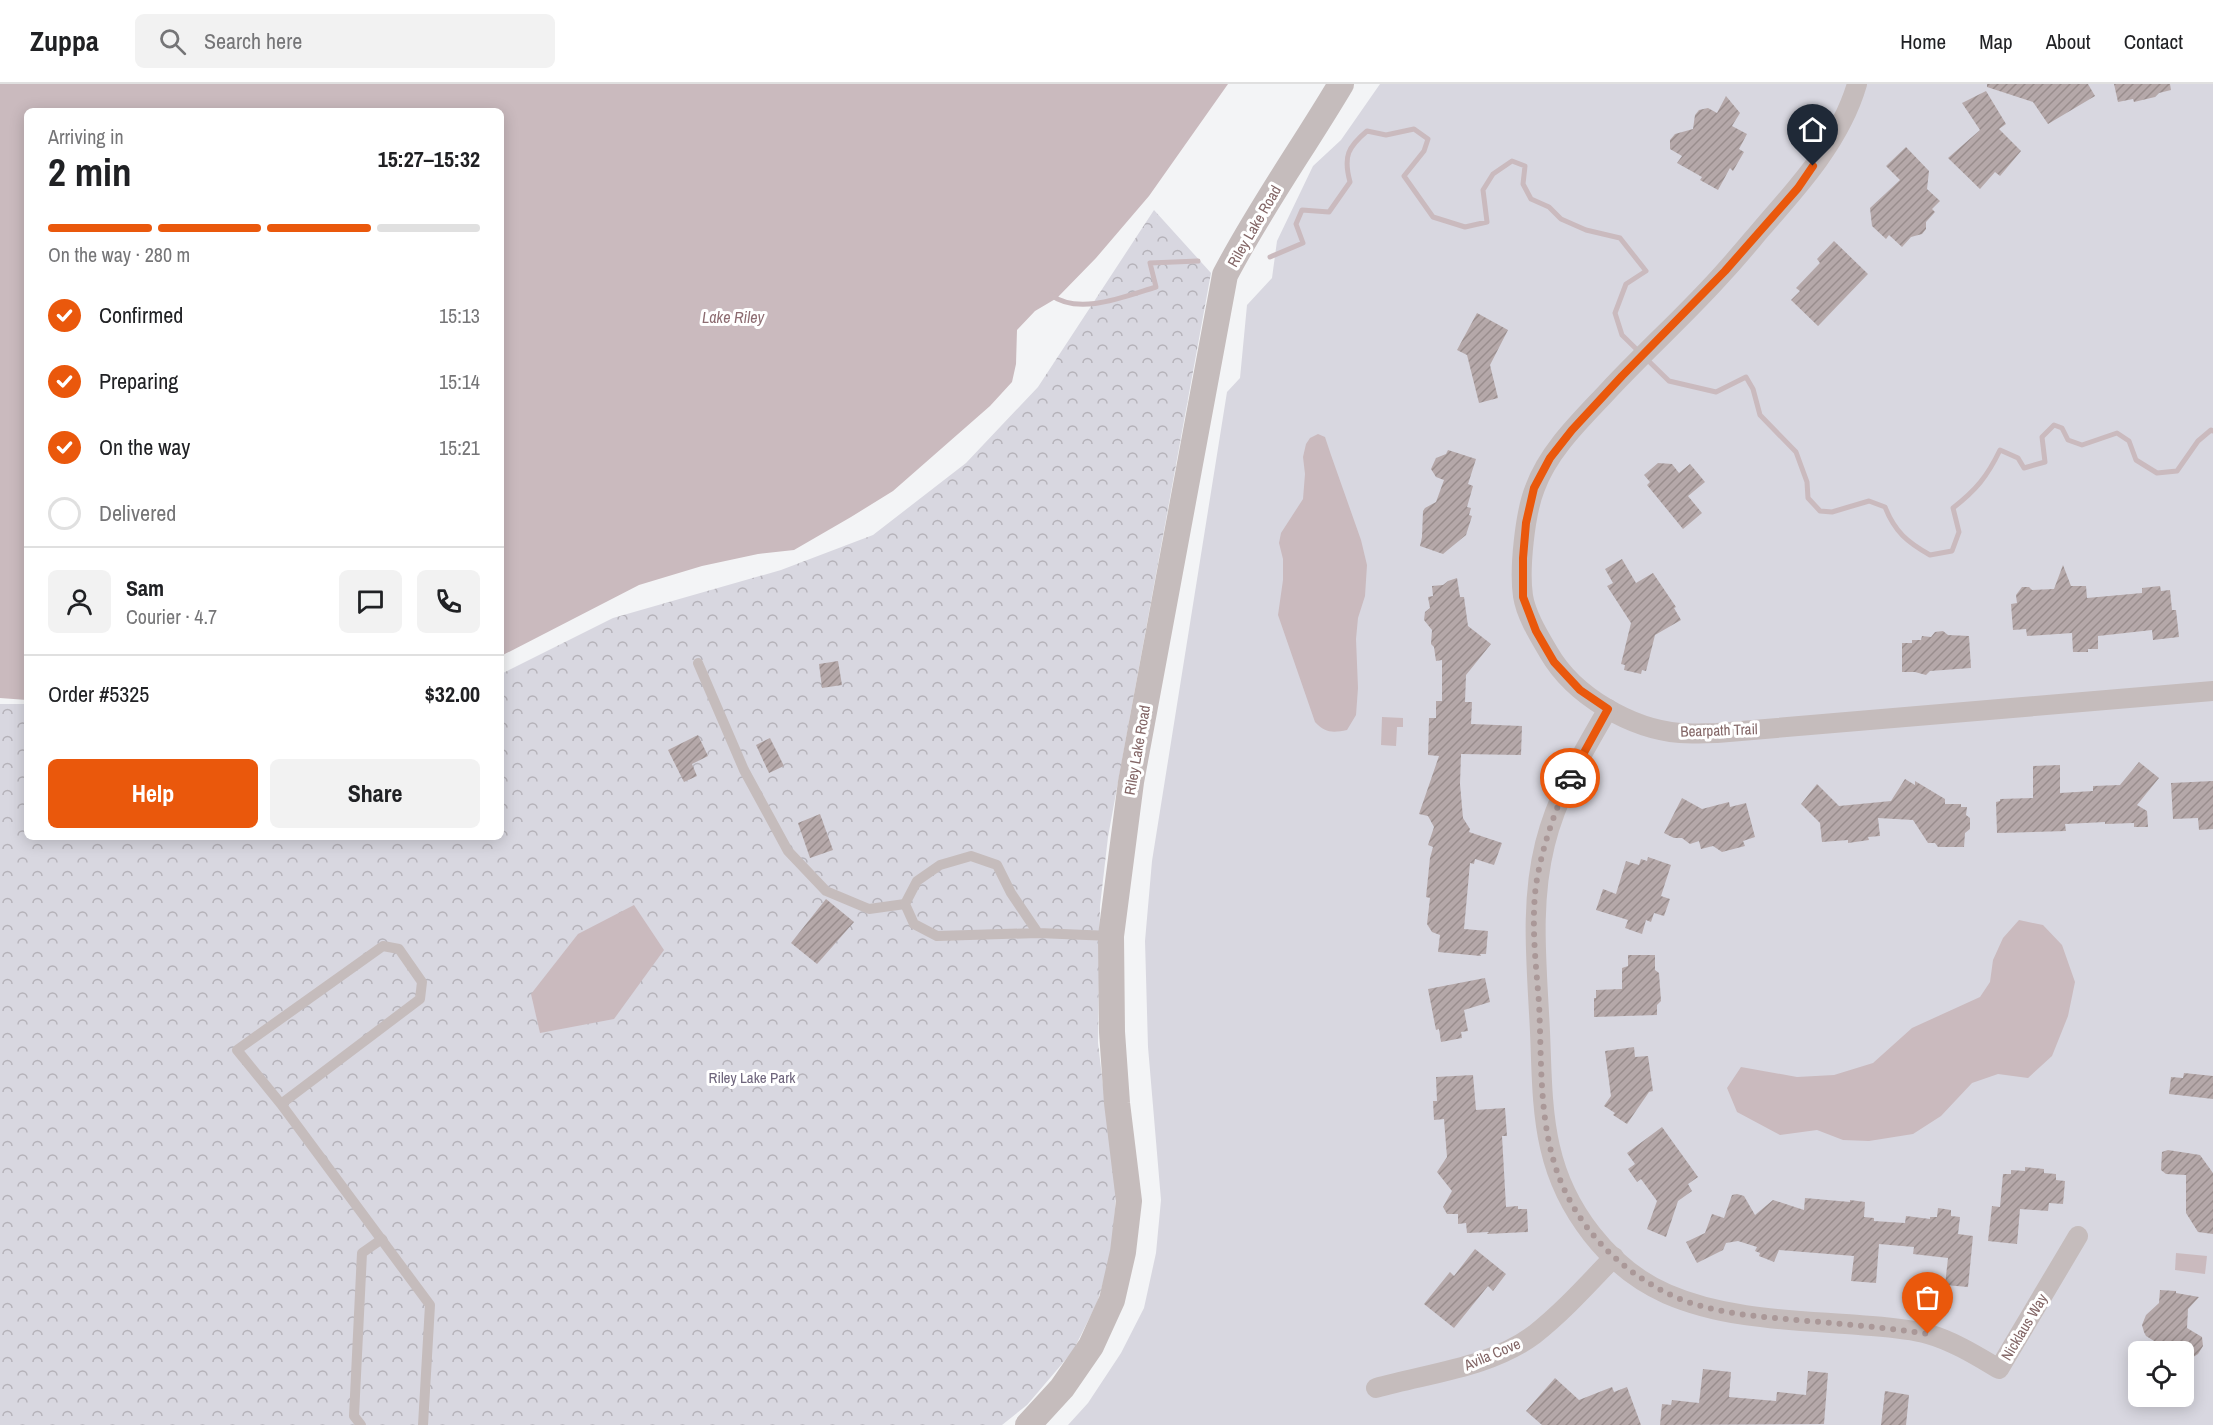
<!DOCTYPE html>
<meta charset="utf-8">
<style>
:root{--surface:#fff;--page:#f2f2f2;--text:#202124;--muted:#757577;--line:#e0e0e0;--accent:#ea580c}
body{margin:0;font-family:"Archivo Narrow",sans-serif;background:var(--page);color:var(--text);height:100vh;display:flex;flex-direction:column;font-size:22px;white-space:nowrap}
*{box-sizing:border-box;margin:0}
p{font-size:20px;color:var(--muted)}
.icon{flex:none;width:33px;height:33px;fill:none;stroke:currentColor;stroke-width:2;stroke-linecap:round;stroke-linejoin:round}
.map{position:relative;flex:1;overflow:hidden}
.drawer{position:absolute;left:24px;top:24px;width:480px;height:732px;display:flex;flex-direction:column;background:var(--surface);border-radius:9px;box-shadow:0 3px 15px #0003}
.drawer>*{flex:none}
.controls{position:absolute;left:2128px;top:1257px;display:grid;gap:12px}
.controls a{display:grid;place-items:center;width:66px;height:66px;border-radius:9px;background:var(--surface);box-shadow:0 3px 15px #0003;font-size:30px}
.pin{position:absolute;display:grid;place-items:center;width:51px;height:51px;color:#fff;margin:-62px -26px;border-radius:50% 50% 50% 0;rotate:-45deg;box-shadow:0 0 6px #0007}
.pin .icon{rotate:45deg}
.courier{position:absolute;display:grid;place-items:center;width:60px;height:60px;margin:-30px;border:4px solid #ea580c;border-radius:50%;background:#fff;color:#222;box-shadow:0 2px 8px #0007}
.head em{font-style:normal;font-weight:800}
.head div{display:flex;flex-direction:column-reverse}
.head{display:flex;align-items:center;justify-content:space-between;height:102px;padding:0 24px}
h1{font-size:39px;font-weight:800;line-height:45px}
.bar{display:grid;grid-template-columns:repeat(4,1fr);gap:9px 6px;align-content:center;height:72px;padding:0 24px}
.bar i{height:8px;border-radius:4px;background:var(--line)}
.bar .selected{background:var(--accent)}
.bar p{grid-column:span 4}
.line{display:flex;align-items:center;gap:15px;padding:0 24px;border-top:2px solid var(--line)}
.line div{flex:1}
.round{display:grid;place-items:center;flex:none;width:63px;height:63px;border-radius:9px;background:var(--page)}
ol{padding:0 24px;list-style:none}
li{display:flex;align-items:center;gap:18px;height:66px}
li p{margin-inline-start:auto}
li .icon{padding:6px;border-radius:50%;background:var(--accent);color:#fff;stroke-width:4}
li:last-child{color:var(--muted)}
li i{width:33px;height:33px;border:3px solid var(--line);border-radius:50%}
.primary-button{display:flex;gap:12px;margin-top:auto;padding:12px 24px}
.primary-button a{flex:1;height:69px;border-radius:9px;background:var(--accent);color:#fff;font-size:24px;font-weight:800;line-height:69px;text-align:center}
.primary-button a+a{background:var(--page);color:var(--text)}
header{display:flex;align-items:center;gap:36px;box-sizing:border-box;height:84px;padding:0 30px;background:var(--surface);border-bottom:2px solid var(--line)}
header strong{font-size:28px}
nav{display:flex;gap:33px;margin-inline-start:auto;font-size:21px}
.search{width:420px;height:54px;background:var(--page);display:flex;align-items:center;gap:15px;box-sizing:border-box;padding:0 21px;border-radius:9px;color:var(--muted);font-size:22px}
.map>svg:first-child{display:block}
.grass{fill:#d8d7e0;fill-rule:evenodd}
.park{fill:url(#park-crowns)}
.water{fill:#cababe}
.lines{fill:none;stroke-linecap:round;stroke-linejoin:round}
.stream{stroke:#cababe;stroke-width:5}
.building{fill:url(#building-hatch)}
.service{stroke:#c5bcbc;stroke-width:10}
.minor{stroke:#c5bcbc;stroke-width:20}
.tertiary{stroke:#c5bcbc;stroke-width:26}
.done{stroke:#aa9898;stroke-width:6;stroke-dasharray:0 10.8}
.route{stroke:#ea580c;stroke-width:8}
.labels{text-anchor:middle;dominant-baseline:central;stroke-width:6;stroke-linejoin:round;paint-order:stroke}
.street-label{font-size:15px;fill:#836666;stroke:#fff}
.park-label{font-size:15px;fill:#6d647b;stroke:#fff}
.water-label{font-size:16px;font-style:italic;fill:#8d6c71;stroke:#fff}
</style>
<header>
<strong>Zuppa</strong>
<div class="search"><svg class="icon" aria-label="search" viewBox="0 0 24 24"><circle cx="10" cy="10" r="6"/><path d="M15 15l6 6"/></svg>Search here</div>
<nav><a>Home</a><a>Map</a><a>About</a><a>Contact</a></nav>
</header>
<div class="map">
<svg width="2213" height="1341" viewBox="0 0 2213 1341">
<defs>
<pattern id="park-crowns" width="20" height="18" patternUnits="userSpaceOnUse" patternTransform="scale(1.5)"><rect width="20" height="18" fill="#d8d7e0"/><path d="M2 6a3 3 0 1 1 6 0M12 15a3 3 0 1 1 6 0" fill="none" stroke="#b5b2b9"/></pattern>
<pattern id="building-hatch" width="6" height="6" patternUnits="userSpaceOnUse" patternTransform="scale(1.5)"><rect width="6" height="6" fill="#b5a8a9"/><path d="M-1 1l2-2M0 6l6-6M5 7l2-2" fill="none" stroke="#998d8d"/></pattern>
</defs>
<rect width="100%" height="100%" fill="#f3f4f6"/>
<path class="grass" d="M1380 0H2213V1341H1068L1088 1319 1121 1269 1144 1224 1156 1169 1161 1116 1148 963 1145 857 1152 777 1227 308 1240 294 1247 221 1272 194 1277 157 1313 82 1341 56ZM2139 1268H2184V1312H2139Z"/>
<polygon class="park" points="1154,126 1211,189 1108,753 1100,822 1098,959 1116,1111 1112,1169 1097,1219 1073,1267 1027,1321 1002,1341 0,1341 0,620 27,620 27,753 501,753 501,590 613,534 781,486 873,451 966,379 1038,303"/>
<g class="water">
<polygon points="0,0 1228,0 1149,112 1096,174 1057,214 1035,227 1017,246 1016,280 1012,298 990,322 893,407 851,433 794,466 758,470 702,482 639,501 501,572 501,27 27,27 27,616 0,614"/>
<path d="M1318 350 1325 353 1331 371 1361 456 1367 481 1365 512 1358 534 1356 555 1358 604 1356 631 1347 646C1333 649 1325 649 1315 638L1278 531 1283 496V475L1279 459 1281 449 1303 415 1305 390 1303 373 1306 360 1310 354Z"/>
<polygon points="1382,633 1403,634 1403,643 1397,643 1396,662 1381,661"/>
<polygon points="634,821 664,866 614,935 540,949 531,910 578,850"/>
<polygon points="2019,836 2043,841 2062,861 2075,898 2068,932 2052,972 2028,994 1998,990 1972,999 1941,1032 1913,1050 1869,1057 1843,1056 1817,1046 1780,1051 1737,1028 1727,1004 1741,983 1797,993 1834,991 1873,979 1912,944 1980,913 1990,898 1993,876 2003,854"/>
<polygon points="2176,1169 2207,1172 2205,1190 2175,1186"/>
</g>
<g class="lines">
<g class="stream">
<path d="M1270 173 1303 159 1296 140 1302 126 1329 128 1350 98C1343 72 1348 63 1367 47L1386 51 1414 45 1428 55 1424 67 1404 92 1433 133 1465 143 1487 138 1483 106 1493 90 1512 77 1525 82 1523 100 1531 115 1549 123 1561 135 1586 146 1620 154 1646 187 1626 200 1615 229 1622 251 1669 297 1716 308 1746 293 1753 305 1760 331 1796 368 1807 398 1808 414 1820 427 1832 428 1869 417 1885 423C1895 448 1907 458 1930 471L1952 467 1959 448 1953 424C1976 406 1987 393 2000 366L2018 374 2024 384 2045 378 2042 353 2054 341 2062 344 2068 356 2082 361 2117 349 2129 357 2136 376 2157 389 2177 387 2198 357 2211 346 2213 347"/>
<path d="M1051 211C1079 232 1126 212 1156 203L1150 179 1198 177"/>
</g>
</g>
<g class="building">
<polygon points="1987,0 2088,0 2095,12 2048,40 2033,18 1987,3"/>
<polygon points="2114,0 2170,0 2171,6 2159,9 2155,13 2134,18 2133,15 2118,18"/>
<polygon points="1986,7 2006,40 1999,45 2021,67 2000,92 1995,88 1980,105 1948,74 1980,46 1962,19"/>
<polygon points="1726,12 1740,29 1732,42 1747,50 1739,65 1744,68 1733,87 1730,84 1718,106 1700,96 1702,93 1677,79 1682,72 1670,65 1670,56 1675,50 1693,45 1695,31 1699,26 1708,24 1717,29"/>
<polygon points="1906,63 1929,87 1927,105 1940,117 1932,125 1935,128 1926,138 1926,145 1922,150 1911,153 1902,163 1889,151 1886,155 1872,142 1870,124 1900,96 1886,82"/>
<polygon points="1834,157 1868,190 1818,242 1791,216 1800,207 1796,204 1820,179 1817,175"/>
<polygon points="1477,229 1508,246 1490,281 1498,314 1479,319 1467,271 1457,266"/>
<polygon points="1448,366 1476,375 1468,400 1473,402 1467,423 1471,424 1469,431 1472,432 1466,451 1443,470 1420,462 1422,453 1423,427 1425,424 1436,418 1444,396 1436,393 1431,385 1436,374 1446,370"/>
<polygon points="1658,379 1672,380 1679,389 1690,380 1705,398 1688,412 1702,429 1683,445 1647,401 1650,398 1644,391"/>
<polygon points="1622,475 1636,499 1653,489 1676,523 1674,524 1681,536 1655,551 1646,587 1642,586 1641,590 1624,586 1625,581 1621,580 1631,539 1607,502 1613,499 1605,485"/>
<polygon points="2063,481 2071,502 2086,502 2087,514 2142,509 2142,504 2160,502 2161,507 2170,506 2172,526 2176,526 2179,553 2153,556 2152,546 2098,552 2098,565 2088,565 2088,568 2073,568 2072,549 2027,552 2026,545 2013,546 2011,520 2017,519 2016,511 2022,503 2029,503 2032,506 2054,505"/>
<polygon points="1457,494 1460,513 1464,513 1468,542 1491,560 1466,591 1465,618 1472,618 1471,640 1522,642 1521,671 1461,670 1460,700 1463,734 1470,745 1469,748 1502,759 1494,781 1475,775 1474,780 1470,779 1464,845 1488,847 1486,870 1480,870 1481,872 1438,868 1440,851 1432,848 1427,840 1430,814 1426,813 1430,774 1433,763 1428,761 1434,743 1428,732 1419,730 1439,672 1428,671 1429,634 1436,634 1436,617 1442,617 1442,576 1436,577 1434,563 1431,560 1432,546 1424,536 1425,528 1430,524 1428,513 1433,512 1432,502 1443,501 1448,497"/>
<polygon points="1943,547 1948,551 1969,552 1971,584 1930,587 1926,591 1915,588 1902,588 1902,559 1912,559 1912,556 1921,556 1922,552 1931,553 1935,548"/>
<polygon points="838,577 842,601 822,604 819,580"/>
<polygon points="698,651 708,672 692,680 697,692 684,698 668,666"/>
<polygon points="770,654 784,682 769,689 756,661"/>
<polygon points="2139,678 2159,694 2137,721 2147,727 2148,743 2134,743 2134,739 2105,740 2105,738 2065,740 2066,747 1997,749 1996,718 2000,717 2000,715 2033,714 2033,682 2060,681 2060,709 2093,707 2093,702 2120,701"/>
<polygon points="1905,695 1915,701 1915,697 1945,715 1945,720 1961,720 1961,723 1967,723 1966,731 1970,734 1970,745 1965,749 1964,763 1938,763 1935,759 1928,759 1913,736 1878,734 1880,752 1868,753 1869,756 1848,759 1848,756 1822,758 1820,739 1801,720 1817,700 1839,722 1891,717"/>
<polygon points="2213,697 2213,745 2199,746 2198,734 2173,735 2171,699"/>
<polygon points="1682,714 1702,725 1729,718 1730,723 1746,719 1755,753 1743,757 1745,762 1722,768 1713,762 1701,765 1699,757 1690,760 1682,754 1674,754 1664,749"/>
<polygon points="820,730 833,766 810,774 798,739"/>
<polygon points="1648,773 1671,781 1661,812 1670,815 1664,832 1654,829 1651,838 1646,836 1642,850 1625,844 1628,836 1596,826 1603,805 1616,810 1626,777 1639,781 1641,775 1647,777"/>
<polygon points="826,815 854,838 817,880 791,859"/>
<polygon points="1628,871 1655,871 1655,886 1659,889 1661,917 1657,921 1657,931 1594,933 1594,914 1596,914 1596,906 1622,905 1622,884 1628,882"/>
<polygon points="1485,894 1490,918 1464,926 1468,947 1461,948 1462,954 1441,958 1439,945 1436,946 1428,905"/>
<polygon points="1634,963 1635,973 1648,972 1653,1007 1649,1008 1627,1040 1613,1031 1615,1029 1604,1022 1611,1012 1605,967"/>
<polygon points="2184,989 2213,992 2213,1015 2169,1010 2171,993 2183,994"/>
<polygon points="1473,991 1476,1026 1505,1024 1507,1052 1502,1052 1506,1123 1518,1122 1518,1125 1527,1125 1528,1148 1487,1150 1489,1148 1467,1149 1466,1139 1458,1140 1458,1130 1447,1130 1443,1123 1452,1107 1437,1088 1447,1073 1444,1035 1434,1036 1433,1017 1437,1017 1436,993"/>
<polygon points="1662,1043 1698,1093 1688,1100 1692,1107 1678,1117 1666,1153 1647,1145 1657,1117 1641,1095 1637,1098 1628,1085 1635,1080 1627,1069"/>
<polygon points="2168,1066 2200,1071 2213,1089 2213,1150 2198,1148 2186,1129 2186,1091 2166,1090 2161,1086 2162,1068"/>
<polygon points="2025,1083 2044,1085 2044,1089 2056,1090 2056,1096 2065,1097 2063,1120 2049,1119 2048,1127 2020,1125 2017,1160 1988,1157 1992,1122 2000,1123 2003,1090 2011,1090 2011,1086 2025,1087"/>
<polygon points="1737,1110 1744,1112 1755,1131 1773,1116 1804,1126 1805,1114 1850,1118 1850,1116 1865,1118 1864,1133 1874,1134 1874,1137 1905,1139 1906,1132 1930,1135 1930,1133 1937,1133 1938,1124 1951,1126 1951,1132 1960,1133 1958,1150 1973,1152 1968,1203 1945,1201 1948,1174 1913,1170 1914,1163 1879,1160 1876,1199 1851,1197 1854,1172 1779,1166 1774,1178 1759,1172 1760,1169 1755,1167 1757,1163 1738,1157 1726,1159 1723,1166 1697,1179 1686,1158 1705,1149 1712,1130 1724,1134 1732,1111"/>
<polygon points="1475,1165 1506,1190 1493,1207 1488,1202 1454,1244 1424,1220 1450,1188 1454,1192"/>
<polygon points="2160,1206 2176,1207 2176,1209 2199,1213 2188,1225 2187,1244 2202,1253 2203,1262 2198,1270 2184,1279 2184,1268 2155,1268 2159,1260 2146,1252 2144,1248 2142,1241 2146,1231 2159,1219"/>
<polygon points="1703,1285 1731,1288 1729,1313 1776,1317 1777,1308 1806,1311 1808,1287 1828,1289 1824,1340 1660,1341 1662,1320 1671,1321 1672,1316 1699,1319"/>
<polygon points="1555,1294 1579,1316 1612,1303 1614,1308 1627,1303 1641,1341 1542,1341 1526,1327"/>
<polygon points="1885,1307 1909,1311 1906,1341 1881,1341"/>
</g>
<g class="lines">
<g class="service">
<polyline points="698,579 744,686 788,767 826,807 869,825 905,820"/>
<polyline points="1038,849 937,852 914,840 905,820 917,797 940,781 971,772 997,781 1011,809 1038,849 1111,852"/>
<polyline points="281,1020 420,915 422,898 399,865 383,862 237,966 281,1020 430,1221 423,1341"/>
<polyline points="361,1341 354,1332 362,1169 382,1155"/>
</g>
<g class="minor">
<path d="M1857 0C1841 55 1801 100 1763 143 1751 157 1738 173 1725 187 1688 229 1646 266 1608 307 1581 336 1549 366 1535 404 1525 429 1519 485 1523 512 1526 531 1539 552 1549 569 1574 612 1631 645 1680 649 1692 650 1705 649 1717 649L2213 607"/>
<path d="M1608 625C1583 668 1557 711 1545 760 1531 816 1536 872 1539 929 1542 973 1540 1020 1550 1063 1564 1125 1608 1184 1667 1210 1727 1236 1795 1236 1859 1241 1881 1243 1906 1244 1928 1250 1953 1257 1977 1272 1999 1285L2078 1152"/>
<path d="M1376 1304C1428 1289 1490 1284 1535 1250 1564 1227 1588 1200 1614 1173"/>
</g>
<path class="tertiary" d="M1028 1341 1062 1304 1091 1262 1112 1216 1123 1168 1129 1117 1117 1019 1112 948 1111 852 1131 698 1225 191C1260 124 1303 64 1341 0"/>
</g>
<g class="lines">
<path class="done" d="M1570 694C1554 728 1542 764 1536 801 1531 840 1536 881 1539 919 1542 979 1538 1042 1561 1098 1581 1146 1619 1185 1665 1208 1705 1229 1753 1232 1797 1236 1841 1240 1884 1243 1928 1250"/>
<polyline class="route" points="1570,694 1608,625 1580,606 1554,578 1536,547 1523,513 1523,474 1526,439 1534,404 1550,374 1572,346 1622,292 1725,187 1798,104 1813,82"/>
</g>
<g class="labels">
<g class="street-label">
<text transform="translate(1254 142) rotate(-60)">Riley Lake Road</text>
<text transform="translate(1719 646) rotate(-2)">Bearpath Trail</text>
<text transform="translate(1137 666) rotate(-80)">Riley Lake Road</text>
<text transform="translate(2024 1243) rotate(-59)">Nicklaus Way</text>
<text transform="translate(1492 1270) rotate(-23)">Avila Cove</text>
</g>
<g class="park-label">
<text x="752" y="993">Riley Lake Park</text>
</g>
<g class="water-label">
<text x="733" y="233">Lake Riley</text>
</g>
</g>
</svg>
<div class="controls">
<a><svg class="icon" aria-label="locate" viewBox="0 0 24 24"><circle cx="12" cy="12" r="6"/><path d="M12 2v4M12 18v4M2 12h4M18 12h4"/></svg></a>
</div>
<div class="pin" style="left:1928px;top:1250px;background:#ea580c"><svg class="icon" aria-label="bag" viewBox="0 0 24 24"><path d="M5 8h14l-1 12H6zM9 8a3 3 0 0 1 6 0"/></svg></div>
<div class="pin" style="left:1813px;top:82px;background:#1f2937"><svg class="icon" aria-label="home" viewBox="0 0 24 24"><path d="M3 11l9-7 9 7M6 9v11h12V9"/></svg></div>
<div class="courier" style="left:1570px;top:694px"><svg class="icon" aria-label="car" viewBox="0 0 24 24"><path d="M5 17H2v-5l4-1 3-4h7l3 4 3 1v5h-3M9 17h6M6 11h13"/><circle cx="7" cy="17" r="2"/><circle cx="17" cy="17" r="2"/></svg></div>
<section class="drawer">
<div class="head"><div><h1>2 min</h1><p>Arriving in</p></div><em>15:27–15:32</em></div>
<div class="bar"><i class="selected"></i><i class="selected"></i><i class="selected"></i><i></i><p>On the way · 280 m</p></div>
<ol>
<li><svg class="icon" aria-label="check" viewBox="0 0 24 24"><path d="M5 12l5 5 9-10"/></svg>Confirmed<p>15:13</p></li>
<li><svg class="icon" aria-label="check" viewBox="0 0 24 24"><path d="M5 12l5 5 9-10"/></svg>Preparing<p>15:14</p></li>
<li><svg class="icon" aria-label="check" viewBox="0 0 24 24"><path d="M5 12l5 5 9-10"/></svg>On the way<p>15:21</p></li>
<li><i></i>Delivered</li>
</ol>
<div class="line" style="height:108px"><a class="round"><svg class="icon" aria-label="person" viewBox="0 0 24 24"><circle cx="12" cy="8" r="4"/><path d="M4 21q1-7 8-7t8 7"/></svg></a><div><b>Sam</b><p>Courier · 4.7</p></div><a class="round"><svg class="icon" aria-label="chat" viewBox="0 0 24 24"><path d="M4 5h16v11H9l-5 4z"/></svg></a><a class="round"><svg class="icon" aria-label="phone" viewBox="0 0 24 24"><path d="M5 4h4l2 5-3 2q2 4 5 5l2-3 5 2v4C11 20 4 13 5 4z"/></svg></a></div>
<div class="line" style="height:78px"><div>Order #5325</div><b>$32.00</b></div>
<div class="primary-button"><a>Help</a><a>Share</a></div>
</section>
</div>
